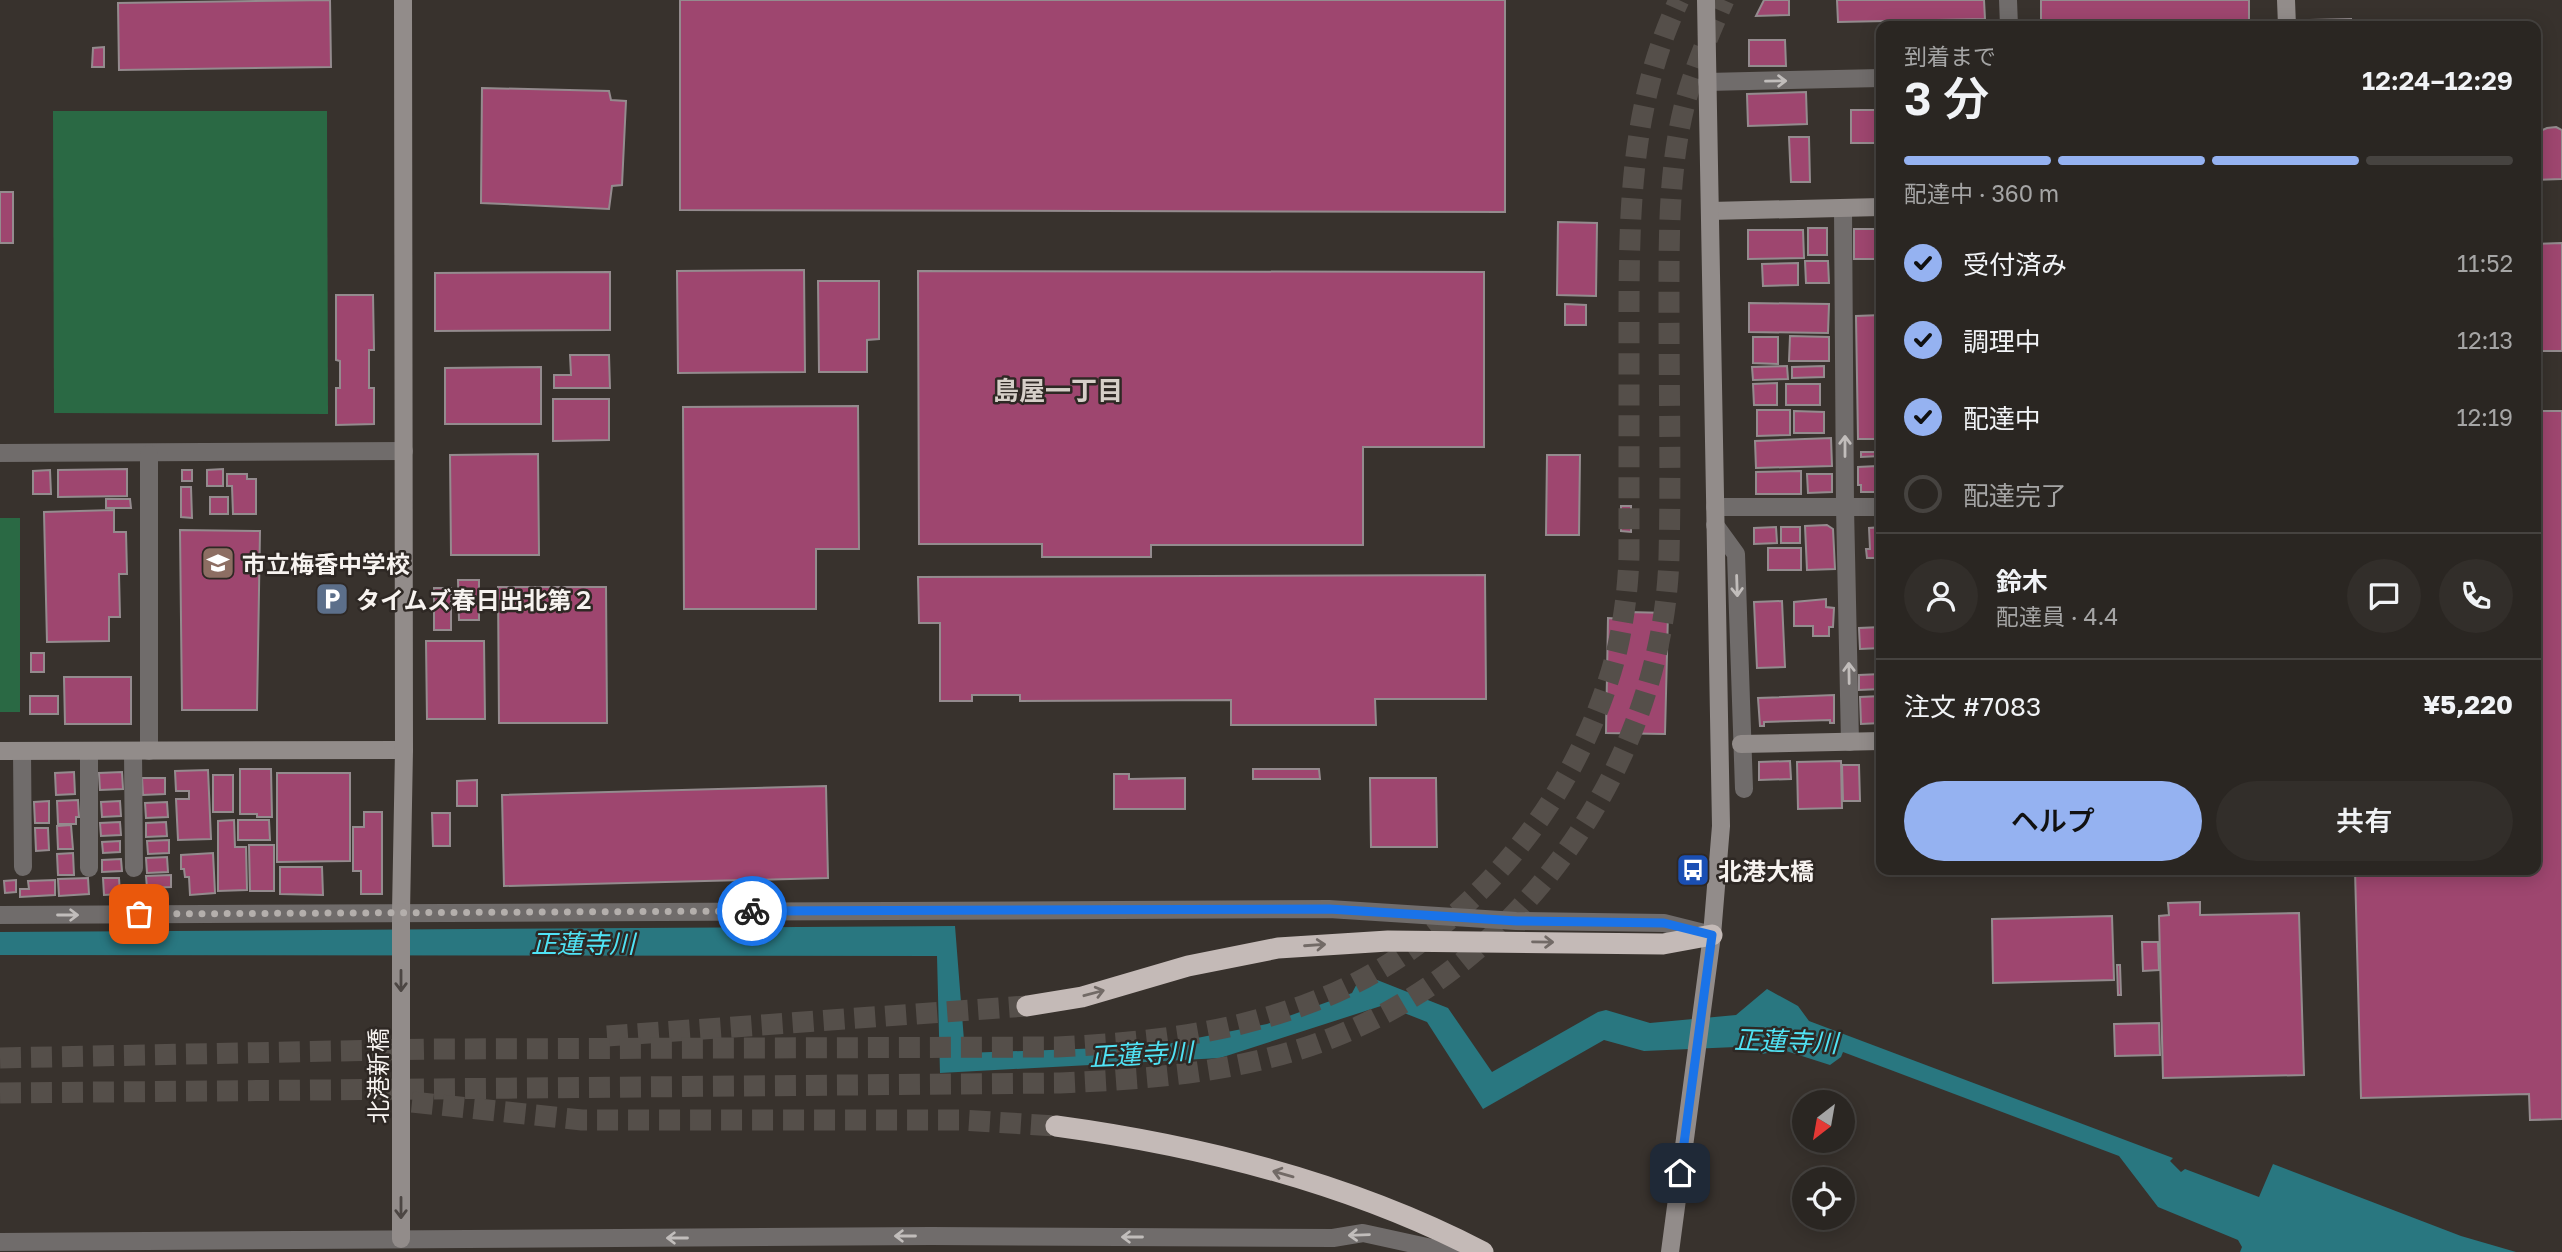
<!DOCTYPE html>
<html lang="ja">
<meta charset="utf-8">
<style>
:root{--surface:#2a2622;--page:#322e2a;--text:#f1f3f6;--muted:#a5a5a5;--line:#464340;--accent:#95b2f1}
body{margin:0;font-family:"Golos Text","Noto Sans JP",sans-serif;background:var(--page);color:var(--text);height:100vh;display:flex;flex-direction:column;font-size:26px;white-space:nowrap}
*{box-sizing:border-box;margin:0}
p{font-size:23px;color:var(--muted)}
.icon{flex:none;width:38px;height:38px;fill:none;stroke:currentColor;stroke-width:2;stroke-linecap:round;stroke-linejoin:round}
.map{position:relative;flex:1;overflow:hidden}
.drawer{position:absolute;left:1876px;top:21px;width:665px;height:854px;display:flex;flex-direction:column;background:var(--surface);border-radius:14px;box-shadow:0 4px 18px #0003,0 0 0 2px var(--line)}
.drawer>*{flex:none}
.needle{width:46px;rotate:211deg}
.controls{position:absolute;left:1792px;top:1090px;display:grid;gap:14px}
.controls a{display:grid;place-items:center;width:63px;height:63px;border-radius:50%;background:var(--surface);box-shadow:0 4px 18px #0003,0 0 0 2px var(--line);font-size:35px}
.pin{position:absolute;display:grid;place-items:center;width:60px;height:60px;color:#fff;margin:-30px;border-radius:14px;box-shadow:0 4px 10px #0006}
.courier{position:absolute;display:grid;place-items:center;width:70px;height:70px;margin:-35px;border:5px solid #1a73e8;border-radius:50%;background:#fff;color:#222;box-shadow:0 2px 9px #0007}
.headline em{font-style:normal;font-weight:600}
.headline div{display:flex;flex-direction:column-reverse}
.headline{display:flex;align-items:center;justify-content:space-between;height:119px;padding:0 28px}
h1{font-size:46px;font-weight:600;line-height:52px}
.bar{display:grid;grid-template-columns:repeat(4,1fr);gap:10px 7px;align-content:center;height:84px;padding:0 28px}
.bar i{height:9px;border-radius:5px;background:var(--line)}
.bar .active{background:var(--accent)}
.bar p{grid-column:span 4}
.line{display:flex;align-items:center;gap:18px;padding:0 28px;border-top:2px solid var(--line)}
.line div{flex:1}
.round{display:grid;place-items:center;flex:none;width:74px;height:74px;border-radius:37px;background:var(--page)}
ol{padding:0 28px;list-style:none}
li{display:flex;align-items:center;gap:21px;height:77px}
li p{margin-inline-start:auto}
li .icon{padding:7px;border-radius:50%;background:var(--accent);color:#111;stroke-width:4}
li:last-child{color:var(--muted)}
li i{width:38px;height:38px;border:4px solid var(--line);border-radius:50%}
.primary-button{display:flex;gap:14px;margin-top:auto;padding:14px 28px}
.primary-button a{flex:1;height:80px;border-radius:42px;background:var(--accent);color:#111;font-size:28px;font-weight:600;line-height:80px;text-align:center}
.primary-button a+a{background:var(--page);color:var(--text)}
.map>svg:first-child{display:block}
.green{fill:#2a6944}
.water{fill:#297780}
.building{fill:#9e466f;stroke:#948b8e;stroke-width:2}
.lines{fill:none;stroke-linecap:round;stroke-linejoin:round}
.highway-tunnel{stroke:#554f4a;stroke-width:21;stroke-dasharray:21 10;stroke-linecap:butt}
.street{stroke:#706c6b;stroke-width:18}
.secondary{stroke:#928c8a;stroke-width:18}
.highway{stroke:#c4bab7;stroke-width:21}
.secondary-bridge{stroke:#928c8a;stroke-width:18}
.oneway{stroke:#c1bdbb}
.oneway2{stroke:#726a66}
.oneway3{stroke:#4c4643}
.done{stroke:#b4afac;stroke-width:7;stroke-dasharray:0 12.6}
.route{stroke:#1a73e8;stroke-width:9}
.labels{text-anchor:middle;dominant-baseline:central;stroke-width:5;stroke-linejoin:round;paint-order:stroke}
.poi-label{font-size:24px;font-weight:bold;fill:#f7f3f0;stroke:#2e2824;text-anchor:start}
.street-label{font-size:24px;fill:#f7f3f0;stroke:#2e2824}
.neighbourhood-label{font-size:26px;font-weight:bold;fill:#d6cfc8;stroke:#2e2824}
.water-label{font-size:26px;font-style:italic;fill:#50e3f5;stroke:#2e2824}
</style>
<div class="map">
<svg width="2562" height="1252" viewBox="0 0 2562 1252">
<rect width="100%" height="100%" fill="#38322d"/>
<g class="green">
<polygon points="53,111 327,111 328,414 54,413"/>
<rect x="0" y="518" width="20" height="194"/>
</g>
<polygon class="water" points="955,926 965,1053 1157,1046 1267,1024 1352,993 1362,974 1448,1008 1492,1072 1598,1012 1606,1010 1650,1023 1736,1015 1767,989 1798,1006 1809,1021 2173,1158 2170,1161 2181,1172 2185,1169 2259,1197 2273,1164 2461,1236 2516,1252 2240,1252 2242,1247 2238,1240 2158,1207 2119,1156 1843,1052 1841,1057 1830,1065 1783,1050 1762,1054 1736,1047 1644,1051 1604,1040 1483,1109 1427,1022 1384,1005 1220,1058 940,1073 937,956 0,955 0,932"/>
<g class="building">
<polygon points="330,0 331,67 119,70 118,3"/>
<polygon points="680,0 1505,0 1505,212 680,210"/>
<polygon points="1764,0 1789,0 1789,15 1756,16"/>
<polygon points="1837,0 1984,0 1985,19 1838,22"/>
<polygon points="2041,0 2249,0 2249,25 2041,24"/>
<polygon points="2351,19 2351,26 2310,26 2310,20"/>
<polygon points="1749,40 1785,40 1786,66 1749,66"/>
<polygon points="104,47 104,67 92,67 93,48"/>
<polygon points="482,88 609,91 611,100 626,101 622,185 612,186 609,209 481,203"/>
<polygon points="1806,92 1807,124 1748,126 1747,94"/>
<rect x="1851" y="110" width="30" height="33"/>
<polygon points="2556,127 2562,130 2562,179 2536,180 2536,133 2547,128"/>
<polygon points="1789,137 1809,137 1810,182 1791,182"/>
<rect x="0" y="192" width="13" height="51"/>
<polygon points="1558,222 1597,223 1596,296 1557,295"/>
<rect x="1808" y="228" width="19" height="27"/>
<polygon points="1854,229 1877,229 1878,259 1854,259"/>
<polygon points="1748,230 1803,230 1804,258 1748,259"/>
<polygon points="2562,243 2562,351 2536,351 2536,244"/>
<polygon points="1805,261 1828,261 1829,283 1806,283"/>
<polygon points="1798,263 1798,285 1763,286 1762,264"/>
<polygon points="804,270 805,372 678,373 677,271"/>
<polygon points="918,271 1484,272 1484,447 1363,447 1363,545 1151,545 1151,557 1042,557 1042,544 919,544"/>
<polygon points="610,272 610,330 435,331 435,273"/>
<polygon points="818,281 879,281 879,339 867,340 867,372 819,372"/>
<polygon points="336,295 373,295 374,350 369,350 369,388 374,388 374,424 336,425 336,388 340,388 340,361 336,360"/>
<polygon points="1749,303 1829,304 1828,333 1749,332"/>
<polygon points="1565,304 1586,305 1586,325 1565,325"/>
<polygon points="1881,315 1881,439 1858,439 1856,316"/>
<polygon points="1790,336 1829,337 1829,361 1789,361"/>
<polygon points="1753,337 1778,337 1778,364 1753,363"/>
<polygon points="570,355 609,355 610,388 554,388 554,375 571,375"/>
<polygon points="1787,366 1788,379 1753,380 1752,367"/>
<polygon points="1824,366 1824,377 1792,378 1792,367"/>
<polygon points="541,367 541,424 445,424 445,368"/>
<polygon points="1777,383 1777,405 1754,405 1753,384"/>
<rect x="1786" y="384" width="34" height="21"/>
<polygon points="553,399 609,399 609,440 553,441"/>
<polygon points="858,406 859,549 816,549 816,609 684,609 683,407"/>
<polygon points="1757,410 1790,410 1790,435 1757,436"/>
<polygon points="1794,411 1824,412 1824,433 1794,433"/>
<polygon points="2536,411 2562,411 2562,1119 2530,1120 2529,1094 2361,1098 2355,870 2536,870"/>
<polygon points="1831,438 1832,466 1756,468 1755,441"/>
<polygon points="1861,452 1881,452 1881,456 1861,457"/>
<polygon points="538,454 539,555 451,555 450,455"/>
<polygon points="1547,455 1580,455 1579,535 1546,535"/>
<polygon points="1877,466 1878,492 1861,492 1861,485 1858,485 1858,467"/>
<polygon points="127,469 127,496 58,497 58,470"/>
<polygon points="223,469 223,486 207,486 207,470"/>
<polygon points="50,470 51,494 33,494 33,471"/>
<rect x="182" y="470" width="10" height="11"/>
<polygon points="1801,471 1801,494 1756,494 1756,472"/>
<polygon points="227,474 247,474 247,479 256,479 256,514 233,514 232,486 227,486"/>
<polygon points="1807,474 1832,474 1832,492 1808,493"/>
<polygon points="181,487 191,487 192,518 181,517"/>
<rect x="210" y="497" width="18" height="17"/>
<polygon points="106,499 130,499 131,508 106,508"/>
<polygon points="1621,506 1631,506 1631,532 1621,531"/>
<polygon points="114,510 114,532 126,532 127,574 119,574 120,617 109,617 109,641 47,642 44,512"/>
<polygon points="1827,525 1833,529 1835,569 1807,570 1805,526"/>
<polygon points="1776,527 1777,543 1754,544 1754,528"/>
<rect x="1781" y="527" width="19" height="16"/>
<polygon points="1881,527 1881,558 1867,558 1866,549 1870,549 1869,528"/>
<polygon points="180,530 260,531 257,710 182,710"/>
<rect x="1768" y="548" width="33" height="22"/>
<polygon points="1485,575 1486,699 1375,699 1376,725 1231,725 1231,700 1020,701 1020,695 972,695 972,701 940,701 940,623 919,623 918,577"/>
<polygon points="458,580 479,580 479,620 459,620"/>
<polygon points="498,587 606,587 607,723 499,723"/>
<rect x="434" y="588" width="17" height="42"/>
<polygon points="1826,599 1826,607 1834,608 1833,627 1829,627 1829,636 1813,636 1813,626 1794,626 1794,602"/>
<polygon points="1782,601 1785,667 1757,668 1754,602"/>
<polygon points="1627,612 1668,613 1665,734 1606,733 1608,618 1626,619"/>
<polygon points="1881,627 1881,648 1860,649 1859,628"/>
<polygon points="426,641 484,641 485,719 427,719"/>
<rect x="31" y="653" width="13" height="19"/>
<polygon points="1881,674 1881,689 1859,690 1859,675"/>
<polygon points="64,677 131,677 131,724 65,724"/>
<polygon points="1834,695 1834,723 1830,723 1830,720 1764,722 1764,726 1760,726 1758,698"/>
<rect x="30" y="696" width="28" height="18"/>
<polygon points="1881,696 1881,723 1861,724 1860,697"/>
<polygon points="1790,761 1791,779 1759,780 1759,762"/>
<polygon points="1841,761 1842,808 1798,809 1797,762"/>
<polygon points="1842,765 1859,765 1860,801 1843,801"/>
<polygon points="240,769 271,769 272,817 257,817 257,814 240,814"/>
<polygon points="1253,769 1319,769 1320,779 1253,779"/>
<polygon points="208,770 211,839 178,840 176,799 189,799 189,791 176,791 175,771"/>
<polygon points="74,772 75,794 56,795 55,773"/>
<polygon points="122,772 123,789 100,790 99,773"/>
<polygon points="277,773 350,773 350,861 277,862"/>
<polygon points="1114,774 1129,774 1129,779 1185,778 1185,809 1114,809"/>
<rect x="213" y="775" width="20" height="37"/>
<polygon points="142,778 165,778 165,794 143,795"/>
<polygon points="1370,778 1436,778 1437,847 1371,847"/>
<polygon points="477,780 477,806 457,806 457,781"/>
<polygon points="826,786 828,878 504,886 502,795"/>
<polygon points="78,800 79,817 76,817 76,824 58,824 57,801"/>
<polygon points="49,801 49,823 35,823 34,802"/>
<polygon points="120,801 121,816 102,817 101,802"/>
<polygon points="167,802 168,817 146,818 145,803"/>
<polygon points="364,812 382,812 382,894 361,894 361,871 353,871 353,827 364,827"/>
<polygon points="432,813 450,813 450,846 433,846"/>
<polygon points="234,820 235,847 246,847 247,890 218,891 218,821"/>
<polygon points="238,820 269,820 270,840 238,840"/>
<polygon points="120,822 121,835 101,836 100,823"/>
<polygon points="166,822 167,836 146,837 146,823"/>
<polygon points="71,825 73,849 58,849 57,826"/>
<polygon points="35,828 48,828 49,850 36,851"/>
<polygon points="169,840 169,853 148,854 147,841"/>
<polygon points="120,841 120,852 103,853 102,842"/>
<polygon points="249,845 274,845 274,891 250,891"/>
<polygon points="73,853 74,875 58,875 57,854"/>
<polygon points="213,853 215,893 190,895 189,877 185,877 184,869 181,869 181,855"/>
<polygon points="167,857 168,872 147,873 146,858"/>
<polygon points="121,859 122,871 102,872 102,860"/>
<polygon points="280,867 322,867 323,895 280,894"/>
<polygon points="171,875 171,887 147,888 146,876"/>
<polygon points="88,878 89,894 59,896 58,879"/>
<polygon points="103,878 119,878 120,894 104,895"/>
<polygon points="16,880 16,892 5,893 4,881"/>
<polygon points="55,880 55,895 20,897 20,889 29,889 28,881"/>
<polygon points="2200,902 2200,915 2299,913 2304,1075 2163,1078 2159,916 2169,915 2168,903"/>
<polygon points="2112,916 2114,980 1993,983 1992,919"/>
<polygon points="2142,942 2158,942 2159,970 2143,971"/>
<polygon points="2117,965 2120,965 2121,995 2118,995"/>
<polygon points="2159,1023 2160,1055 2115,1056 2114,1024"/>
</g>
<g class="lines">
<g class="highway-tunnel">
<polyline points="607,1036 1027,1006"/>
<path d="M0 1058 431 1049 1057 1047C1143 1043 1226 1034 1307 1004 1457 950 1579 804 1617 650 1624 619 1628 588 1629 556 1629 483 1629 411 1629 338 1629 220 1628 109 1679 0"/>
<path d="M0 1093 1060 1083C1153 1079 1246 1072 1334 1037 1524 962 1663 761 1669 557 1671 474 1669 391 1669 307 1669 239 1668 170 1685 103 1695 67 1709 34 1724 0"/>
<polyline points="412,1102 582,1120 962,1120 1056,1126"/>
</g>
<g class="street">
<polyline points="2008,0 2009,26"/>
<polyline points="1707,82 1881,78"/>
<polyline points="1843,208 1845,507 1850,742"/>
<polyline points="0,453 404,451"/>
<polyline points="1715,507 1881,507"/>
<polyline points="1715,525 1736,554 1744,789"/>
<polyline points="22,751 23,867"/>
<polyline points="133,751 134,868"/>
<polyline points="149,751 149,454"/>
<polyline points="89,868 89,751"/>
<polyline points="0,915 1329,909 1516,921 1664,923 1708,934"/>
<polyline points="0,1242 931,1236 1333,1238 1363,1233 1450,1252"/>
</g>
<g class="secondary">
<polyline points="2286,0 2287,26"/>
<polyline points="1710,211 1881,207"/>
<polyline points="1741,744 1881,741"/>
<polyline points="0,751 404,750"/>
<polyline points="401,912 404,750 403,0"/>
<polyline points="1670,1252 1712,935 1721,826 1706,0"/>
</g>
<g class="highway">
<polyline points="1027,1006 1082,997 1188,966 1278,948 1388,941 1663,944 1712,935"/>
<path d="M1056 1126C1203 1146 1350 1183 1483 1252"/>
</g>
<polyline class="secondary-bridge" points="401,1239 401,912"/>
</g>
<defs><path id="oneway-shaft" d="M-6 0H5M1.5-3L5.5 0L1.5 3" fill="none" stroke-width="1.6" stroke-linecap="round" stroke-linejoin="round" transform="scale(1.75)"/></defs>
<g class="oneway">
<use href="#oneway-shaft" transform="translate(1776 81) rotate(-1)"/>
<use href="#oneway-shaft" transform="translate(1845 446) rotate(-90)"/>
<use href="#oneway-shaft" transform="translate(1737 586) rotate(88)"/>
<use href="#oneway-shaft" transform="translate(1849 673) rotate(-91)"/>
<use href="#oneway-shaft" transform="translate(68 915)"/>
<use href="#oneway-shaft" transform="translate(1359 1235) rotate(178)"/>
<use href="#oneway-shaft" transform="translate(905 1236) rotate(180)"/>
<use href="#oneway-shaft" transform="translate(1132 1237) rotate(-180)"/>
<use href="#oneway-shaft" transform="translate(677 1238) rotate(180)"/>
</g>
<g class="oneway2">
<use href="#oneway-shaft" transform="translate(1543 942) rotate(1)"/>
<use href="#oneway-shaft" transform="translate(1315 945) rotate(-4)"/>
<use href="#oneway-shaft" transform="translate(1094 993) rotate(-15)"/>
<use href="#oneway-shaft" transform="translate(1283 1174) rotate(-164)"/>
</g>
<g class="oneway3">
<use href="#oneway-shaft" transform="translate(401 981) rotate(90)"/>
<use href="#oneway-shaft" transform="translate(401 1208) rotate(90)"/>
</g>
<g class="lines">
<polyline class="done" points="139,914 752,911"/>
<polyline class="route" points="752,911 1329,909 1517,921 1664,923 1712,935 1680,1173"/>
</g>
<defs>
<symbol id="school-square" viewBox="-11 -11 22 22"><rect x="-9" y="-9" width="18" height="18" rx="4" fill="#8d6e63" stroke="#2e2824"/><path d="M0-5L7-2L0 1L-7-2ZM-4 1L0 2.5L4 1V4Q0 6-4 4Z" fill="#fff"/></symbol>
<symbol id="parking-square" viewBox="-11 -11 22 22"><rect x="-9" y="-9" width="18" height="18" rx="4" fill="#5c6f8a" stroke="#2e2824"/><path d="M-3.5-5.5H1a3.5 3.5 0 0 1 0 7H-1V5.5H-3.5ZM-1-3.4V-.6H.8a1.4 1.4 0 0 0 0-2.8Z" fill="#fff"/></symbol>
<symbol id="bus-square" viewBox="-11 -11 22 22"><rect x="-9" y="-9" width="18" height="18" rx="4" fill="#1a4fb4" stroke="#2e2824"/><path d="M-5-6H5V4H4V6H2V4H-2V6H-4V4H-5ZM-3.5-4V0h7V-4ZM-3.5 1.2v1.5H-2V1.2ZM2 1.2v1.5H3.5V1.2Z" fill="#fff"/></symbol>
</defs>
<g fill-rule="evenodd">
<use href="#school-square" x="199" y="544" width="38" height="38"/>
<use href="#parking-square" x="313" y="580" width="38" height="38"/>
<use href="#bus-square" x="1674" y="851" width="38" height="38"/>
</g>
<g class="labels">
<g class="poi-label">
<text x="242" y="563">市立梅香中学校</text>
<text x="356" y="599">タイムズ春日出北第２</text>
<text x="1718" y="870">北港大橋</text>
</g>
<g class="street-label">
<text transform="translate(377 1076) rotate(-90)">北港新橋</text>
</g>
<g class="neighbourhood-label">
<text x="1058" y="390">島屋一丁目</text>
</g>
<g class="water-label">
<text x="583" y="943">正蓮寺川</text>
<text transform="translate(1786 1041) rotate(2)">正蓮寺川</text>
<text transform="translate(1141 1054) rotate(-3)">正蓮寺川</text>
</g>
</g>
</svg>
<div class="controls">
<a><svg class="needle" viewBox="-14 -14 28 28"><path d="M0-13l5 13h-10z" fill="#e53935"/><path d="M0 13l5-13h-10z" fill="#a5a5a5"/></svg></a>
<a><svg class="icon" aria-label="locate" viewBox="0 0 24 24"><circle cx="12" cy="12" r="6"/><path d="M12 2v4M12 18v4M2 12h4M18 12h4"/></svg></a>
</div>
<div class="pin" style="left:139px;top:914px;background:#ea580c"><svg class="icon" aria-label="bag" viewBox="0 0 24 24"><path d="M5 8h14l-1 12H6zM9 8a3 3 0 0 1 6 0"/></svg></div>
<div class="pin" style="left:1680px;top:1173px;background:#1f2937"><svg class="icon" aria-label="home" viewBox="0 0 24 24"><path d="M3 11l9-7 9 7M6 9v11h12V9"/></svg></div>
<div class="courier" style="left:752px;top:911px"><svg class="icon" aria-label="bike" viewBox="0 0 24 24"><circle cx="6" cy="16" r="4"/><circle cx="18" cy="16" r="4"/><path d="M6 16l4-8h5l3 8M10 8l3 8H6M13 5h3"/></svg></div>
<section class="drawer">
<div class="headline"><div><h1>3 分</h1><p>到着まで</p></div><em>12:24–12:29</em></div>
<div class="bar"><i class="active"></i><i class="active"></i><i class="active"></i><i></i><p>配達中 · 360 m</p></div>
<ol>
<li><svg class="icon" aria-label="check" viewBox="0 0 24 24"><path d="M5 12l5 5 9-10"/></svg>受付済み<p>11:52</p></li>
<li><svg class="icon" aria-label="check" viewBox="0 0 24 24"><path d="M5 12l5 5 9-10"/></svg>調理中<p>12:13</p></li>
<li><svg class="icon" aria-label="check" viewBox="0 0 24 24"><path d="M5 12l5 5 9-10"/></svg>配達中<p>12:19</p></li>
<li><i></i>配達完了</li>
</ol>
<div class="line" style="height:126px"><a class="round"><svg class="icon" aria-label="person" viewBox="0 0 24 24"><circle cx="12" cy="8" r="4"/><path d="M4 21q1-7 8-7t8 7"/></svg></a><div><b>鈴木</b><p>配達員 · 4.4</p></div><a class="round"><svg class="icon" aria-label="chat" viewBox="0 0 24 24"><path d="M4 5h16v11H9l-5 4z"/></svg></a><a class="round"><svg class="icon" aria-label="phone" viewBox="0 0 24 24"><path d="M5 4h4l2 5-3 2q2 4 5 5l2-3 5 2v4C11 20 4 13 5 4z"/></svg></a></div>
<div class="line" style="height:91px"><div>注文 #7083</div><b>¥5,220</b></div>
<div class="primary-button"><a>ヘルプ</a><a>共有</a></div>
</section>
</div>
